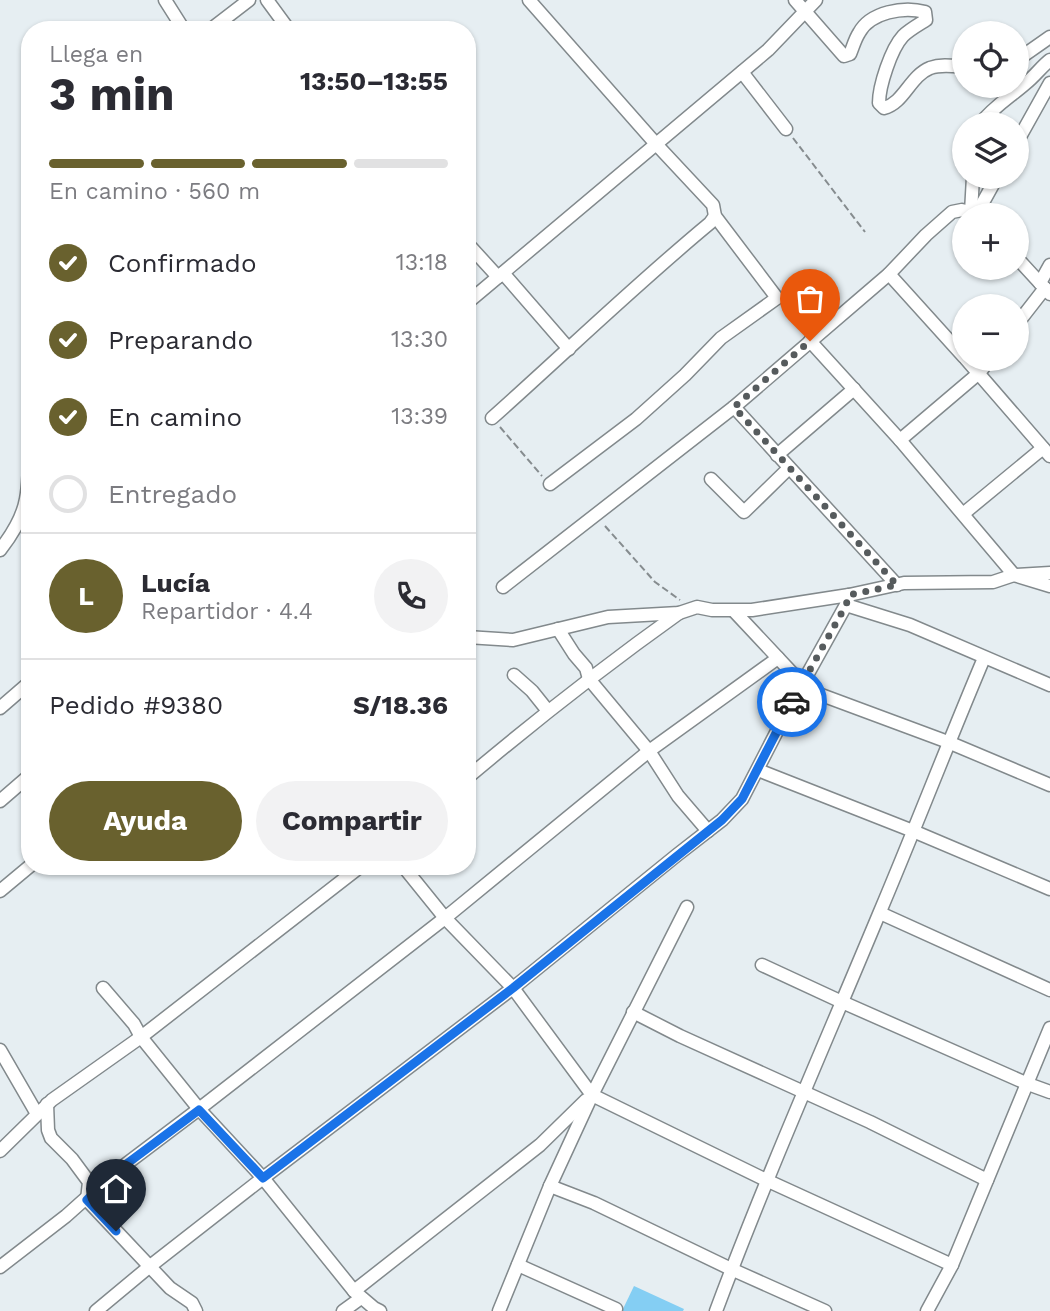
<!DOCTYPE html>
<html lang="es">
<meta charset="utf-8">
<style>
:root{--surface:#fff;--page:#f2f2f3;--text:#2b2b33;--muted:#7c7c81;--line:#e1e1e2;--accent:#69612e}
body{margin:0;font-family:"Work Sans",sans-serif;background:var(--page);color:var(--text);height:100vh;display:flex;flex-direction:column;font-size:26px;white-space:nowrap}
*{box-sizing:border-box;margin:0}
p{font-size:23px;color:var(--muted)}
.icon{flex:none;width:38px;height:38px;fill:none;stroke:currentColor;stroke-width:2;stroke-linecap:round;stroke-linejoin:round}
.map{position:relative;flex:1;overflow:hidden}
.sheet{position:absolute;left:21px;top:21px;width:455px;height:854px;display:flex;flex-direction:column;background:var(--surface);border-radius:28px;box-shadow:0 2px 5px #0004}
.sheet>*{flex:none}
.controls{position:absolute;left:952px;top:21px;display:grid;gap:14px}
.controls a{display:grid;place-items:center;width:77px;height:77px;border-radius:50%;background:var(--surface);box-shadow:0 2px 5px #0004;font-size:35px}
.pin{position:absolute;display:grid;place-items:center;width:60px;height:60px;color:#fff;margin:-72px -30px;border-radius:50% 50% 50% 0;rotate:-45deg;box-shadow:0 0 7px #0007}
.pin .icon{rotate:45deg}
.courier{position:absolute;display:grid;place-items:center;width:70px;height:70px;margin:-35px;border:5px solid #1a73e8;border-radius:50%;background:#fff;color:#222;box-shadow:0 2px 9px #0007}
.summary em{font-style:normal;font-weight:700}
.summary div{display:flex;flex-direction:column-reverse}
.summary{display:flex;align-items:center;justify-content:space-between;height:119px;padding:0 28px}
h1{font-size:46px;font-weight:700;line-height:52px}
.bar{display:grid;grid-template-columns:repeat(4,1fr);gap:10px 7px;align-content:center;height:84px;padding:0 28px}
.bar i{height:9px;border-radius:5px;background:var(--line)}
.bar .on{background:var(--accent)}
.bar p{grid-column:span 4}
.line{display:flex;align-items:center;gap:18px;padding:0 28px;border-top:2px solid var(--line)}
.line div{flex:1}
.round{display:grid;place-items:center;flex:none;width:74px;height:74px;border-radius:37px;background:var(--page)}
ol{padding:0 28px;list-style:none}
li{display:flex;align-items:center;gap:21px;height:77px}
li p{margin-inline-start:auto}
li .icon{padding:7px;border-radius:50%;background:var(--accent);color:#fff;stroke-width:4}
li:last-child{color:var(--muted)}
li i{width:38px;height:38px;border:4px solid var(--line);border-radius:50%}
.cta{display:flex;gap:14px;margin-top:auto;padding:14px 28px}
.cta a{flex:1;height:80px;border-radius:42px;background:var(--accent);color:#fff;font-size:28px;font-weight:700;line-height:80px;text-align:center}
.cta a+a{background:var(--page);color:var(--text)}
.map>svg:first-child{display:block}
.green{fill:#84cef3}
.lines{fill:none;stroke-linecap:round;stroke-linejoin:round}
.minor-casing{stroke:#82898c;stroke-width:15}
.path{stroke:#868c8f;stroke-width:2;stroke-dasharray:7 3.5;stroke-linecap:butt}
.minor{stroke:#fff;stroke-width:12}
.done{stroke:#565b5d;stroke-width:7;stroke-dasharray:0 12.6}
.route{stroke:#1a73e8;stroke-width:9}
</style>
<div class="map">
<svg width="1050" height="1311" viewBox="0 0 1050 1311">
<rect width="100%" height="100%" fill="#e6eef2"/>
<polygon class="green" points="634,1286 684,1309 683,1311 622,1311"/>
<g class="lines">
<defs>
<g id="minor">
<polyline points="165,0 184,30"/>
<polyline points="267,0 289,30"/>
<polyline points="529,0 656,144 713,205 715,216 777,298 721,338 685,375 636,419 550,484"/>
<path d="M795 0 844 56 850 54C853 47 855 39 859 33 870 12 904 6 925 12L926 20C918 25 909 30 903 36 891 49 879 86 879 103L884 108C904 103 910 76 930 68 941 64 953 66 964 67"/>
<polyline points="210,30 249,0"/>
<polyline points="1017,60 1050,37"/>
<polyline points="742,72 786,129"/>
<path d="M980 124C993 107 1010 97 1026 83 1035 76 1041 67 1050 60"/>
<polyline points="1017,142 1050,83"/>
<polyline points="971,212 973,177"/>
<polyline points="976,215 997,177"/>
<polyline points="467,243 498,277"/>
<polyline points="1017,258 1050,294"/>
<polyline points="503,273 569,349"/>
<polyline points="889,274 964,357"/>
<polyline points="1040,283 1050,265"/>
<polyline points="467,303 768,50 816,0"/>
<polyline points="1017,324 1045,288"/>
<polyline points="810,341 900,440 1014,575 1050,586"/>
<polyline points="966,359 1050,456"/>
<polyline points="734,407 897,585"/>
<path d="M492 418C565 353 635 285 710 223L715 216"/>
<polyline points="900,440 979,373 990,359"/>
<polyline points="777,455 854,389"/>
<polyline points="711,479 744,512 789,468"/>
<polyline points="963,514 1043,448"/>
<path d="M0 550C11 536 23 516 26 499 29 485 28 471 30 458"/>
<polyline points="503,587 734,407 889,274 926,235 952,212 962,210 971,212 975,215"/>
<polyline points="846,605 910,625 1050,685"/>
<polyline points="734,611 808,690 948,742 1050,785"/>
<polyline points="558,629 574,654 586,668 589,679 649,751 678,796 708,831"/>
<polyline points="467,637 513,640 608,617 679,613 697,607 712,610 752,610 849,595 904,583 993,582 1014,575 1050,573"/>
<polyline points="514,675 532,691 548,711"/>
<polyline points="0,708 30,682"/>
<polyline points="758,770 913,831 1050,889"/>
<path d="M467 778C536 720 606 665 679 613"/>
<polyline points="0,801 30,775"/>
<polyline points="403,866 445,918 513,988 592,1095 766,1180 952,1265"/>
<polyline points="0,891 30,866"/>
<polyline points="880,913 1050,990"/>
<polyline points="762,965 842,1002 1028,1084 1050,1092"/>
<polyline points="103,988 134,1024 141,1037 199,1109 263,1178 354,1291 374,1308 380,1311"/>
<polyline points="633,1012 680,1036 870,1122 987,1180"/>
<polyline points="0,1050 37,1114"/>
<polyline points="47,1104 48,1130 51,1138 72,1159 89,1182 87,1200 170,1288 192,1303 196,1311"/>
<polyline points="0,1151 52,1100 141,1037 361,866"/>
<polyline points="550,1186 594,1203 731,1269 825,1311"/>
<polyline points="518,1265 616,1309"/>
<polyline points="0,1267 66,1216 113,1174 199,1109 445,918 649,751 778,658"/>
<polyline points="354,1291 540,1145 586,1100"/>
<polyline points="96,1311 149,1267 263,1178 513,988 677,855 722,820 742,799 791,704 846,605 849,595"/>
<polyline points="343,1311 361,1298"/>
<polyline points="499,1311 550,1186 592,1095 687,907"/>
<path d="M716 1311C766 1177 824 1046 879 914 915 829 948 743 984 658"/>
<polyline points="927,1311 952,1265 1050,1028"/>
</g>
</defs>
<use href="#minor" class="minor-casing"/>
<g class="path">
<polyline points="793,138 865,232"/>
<polyline points="500,427 542,476"/>
<polyline points="605,526 655,582 680,600"/>
</g>
<use href="#minor" class="minor"/>
</g>
<g class="lines">
<polyline class="done" points="792,702 846,605 849,595 897,585 734,407 810,341"/>
<polyline class="route" points="116,1231 87,1200 113,1174 199,1110 263,1178 513,988 722,820 742,799 792,702"/>
</g>
</svg>
<div class="controls">
<a><svg class="icon" aria-label="locate" viewBox="0 0 24 24"><circle cx="12" cy="12" r="6"/><path d="M12 2v4M12 18v4M2 12h4M18 12h4"/></svg></a>
<a><svg class="icon" aria-label="layers" viewBox="0 0 24 24"><path d="M12 4l9 5-9 5-9-5zM3 14l9 5 9-5"/></svg></a>
<a>+</a>
<a>−</a>
</div>
<div class="pin" style="left:810px;top:341px;background:#ea580c"><svg class="icon" aria-label="bag" viewBox="0 0 24 24"><path d="M5 8h14l-1 12H6zM9 8a3 3 0 0 1 6 0"/></svg></div>
<div class="pin" style="left:116px;top:1231px;background:#1f2937"><svg class="icon" aria-label="home" viewBox="0 0 24 24"><path d="M3 11l9-7 9 7M6 9v11h12V9"/></svg></div>
<div class="courier" style="left:792px;top:702px"><svg class="icon" aria-label="car" viewBox="0 0 24 24"><path d="M5 17H2v-5l4-1 3-4h7l3 4 3 1v5h-3M9 17h6M6 11h13"/><circle cx="7" cy="17" r="2"/><circle cx="17" cy="17" r="2"/></svg></div>
<section class="sheet">
<div class="summary"><div><h1>3 min</h1><p>Llega en</p></div><em>13:50–13:55</em></div>
<div class="bar"><i class="on"></i><i class="on"></i><i class="on"></i><i></i><p>En camino · 560 m</p></div>
<ol>
<li><svg class="icon" aria-label="check" viewBox="0 0 24 24"><path d="M5 12l5 5 9-10"/></svg>Confirmado<p>13:18</p></li>
<li><svg class="icon" aria-label="check" viewBox="0 0 24 24"><path d="M5 12l5 5 9-10"/></svg>Preparando<p>13:30</p></li>
<li><svg class="icon" aria-label="check" viewBox="0 0 24 24"><path d="M5 12l5 5 9-10"/></svg>En camino<p>13:39</p></li>
<li><i></i>Entregado</li>
</ol>
<div class="line" style="height:126px"><b class="round" style="background:var(--accent);color:#fff">L</b><div><b>Lucía</b><p>Repartidor · 4.4</p></div><a class="round"><svg class="icon" aria-label="phone" viewBox="0 0 24 24"><path d="M5 4h4l2 5-3 2q2 4 5 5l2-3 5 2v4C11 20 4 13 5 4z"/></svg></a></div>
<div class="line" style="height:91px"><div>Pedido #9380</div><b>S/18.36</b></div>
<div class="cta"><a>Ayuda</a><a>Compartir</a></div>
</section>
</div>
